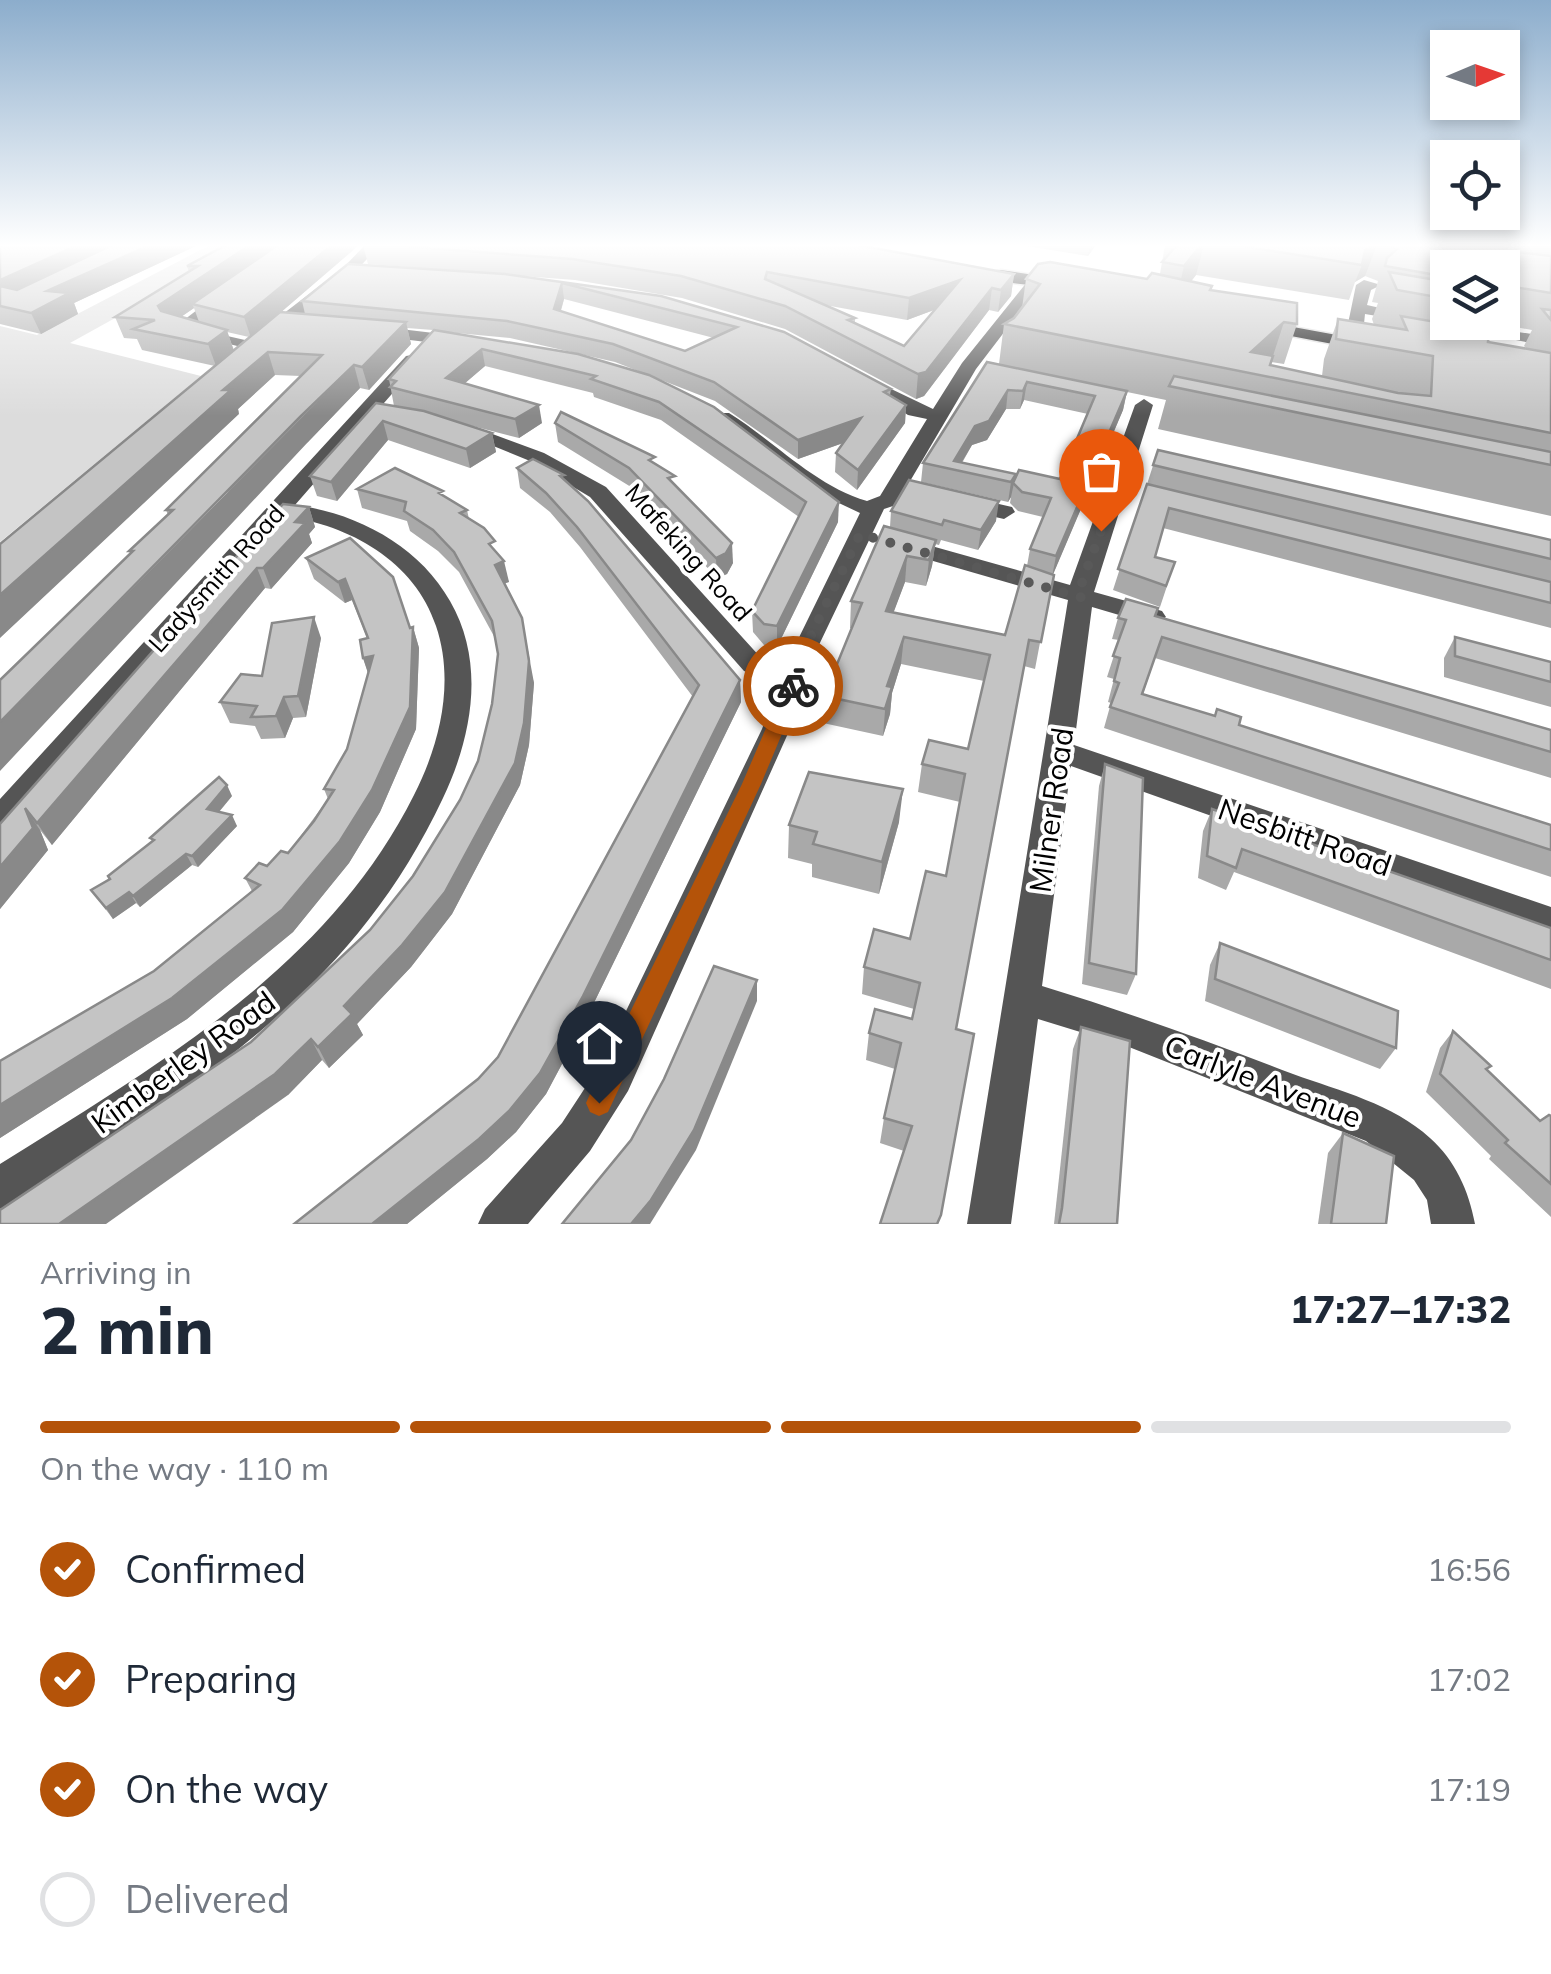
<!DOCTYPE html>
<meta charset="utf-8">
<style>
:root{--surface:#fff;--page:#f2f2f3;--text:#1f2937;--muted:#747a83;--line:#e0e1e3;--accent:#b45309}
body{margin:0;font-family:Mulish,sans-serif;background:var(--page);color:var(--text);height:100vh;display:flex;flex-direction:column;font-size:38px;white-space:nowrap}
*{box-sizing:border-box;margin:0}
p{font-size:32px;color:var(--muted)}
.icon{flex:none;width:55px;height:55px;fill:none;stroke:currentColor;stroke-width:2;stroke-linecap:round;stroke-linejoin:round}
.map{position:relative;height:1224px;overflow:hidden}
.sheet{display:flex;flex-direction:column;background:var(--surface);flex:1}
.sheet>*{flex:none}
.needle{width:65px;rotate:88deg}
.buttons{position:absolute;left:1430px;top:30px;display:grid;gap:20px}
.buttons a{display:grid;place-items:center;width:90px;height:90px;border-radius:0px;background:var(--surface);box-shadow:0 5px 15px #0003;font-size:50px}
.pin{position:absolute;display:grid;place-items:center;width:85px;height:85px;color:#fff;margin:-102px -42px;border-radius:50% 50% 50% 0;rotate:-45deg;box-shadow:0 0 10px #0007}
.pin .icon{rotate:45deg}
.courier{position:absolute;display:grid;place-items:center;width:100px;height:100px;margin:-50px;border:8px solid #b45309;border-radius:50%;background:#fff;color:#222;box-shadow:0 2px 12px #0007}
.summary em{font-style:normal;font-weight:800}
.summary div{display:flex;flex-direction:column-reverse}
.summary{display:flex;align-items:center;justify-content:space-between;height:170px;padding:0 40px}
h1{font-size:65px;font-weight:800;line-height:75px}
.bar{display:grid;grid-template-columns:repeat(4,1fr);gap:15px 10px;align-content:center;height:120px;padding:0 40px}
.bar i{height:12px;border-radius:8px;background:var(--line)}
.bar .on{background:var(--accent)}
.bar p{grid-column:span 4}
ol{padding:0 40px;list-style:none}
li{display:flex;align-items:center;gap:30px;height:110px}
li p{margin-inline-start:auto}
li .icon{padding:10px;border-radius:50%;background:var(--accent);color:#fff;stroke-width:4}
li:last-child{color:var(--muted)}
li i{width:55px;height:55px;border:5px solid var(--line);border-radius:50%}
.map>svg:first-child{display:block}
.green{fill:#dcdcdc}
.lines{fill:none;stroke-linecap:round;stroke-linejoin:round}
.major-casing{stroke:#dbdbdb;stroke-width:3}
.minor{fill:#555;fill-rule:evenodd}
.major{fill:#000;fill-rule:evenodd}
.wall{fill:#a9a9a9;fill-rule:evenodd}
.shaded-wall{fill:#898989}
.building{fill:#c4c4c4;stroke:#898989;stroke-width:2.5;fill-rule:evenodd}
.route{fill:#b45309}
.done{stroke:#595959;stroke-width:10;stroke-dasharray:0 18}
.labels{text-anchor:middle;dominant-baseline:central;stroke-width:8;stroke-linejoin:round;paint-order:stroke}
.street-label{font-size:25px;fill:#000;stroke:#fff}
.near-street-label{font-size:30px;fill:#000;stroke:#fff}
</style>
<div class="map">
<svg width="1551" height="1224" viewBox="0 0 1551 1224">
<rect width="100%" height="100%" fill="#fff"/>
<polygon class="green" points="210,245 247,245 70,343 201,376 0,542 0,326 37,335"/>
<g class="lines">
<defs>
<g id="major">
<path d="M1001 270 1061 279 1069 284 1061 289C1044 286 983 281 974 276Z"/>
<polygon points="1261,321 1364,340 1373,345 1364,350 1255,329 1255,323"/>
</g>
</defs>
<use href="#major" class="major-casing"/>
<g class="minor">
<polygon points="365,245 380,245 353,274 274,338 262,338 262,330 343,268"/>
<path d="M1031 277 1044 280 976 369 896 505 884 509 817 649 790 729 628 1091 590 1151 528 1224H478L485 1209 562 1123 600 1065 762 729 778 685 744 671 590 497 530 461 454 430 457 426H471L544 453 606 487 762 659 784 668 860 513 805 487 712 417 715 413H729C774 441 815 486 867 501L880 496 927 419 908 415 869 390 878 384 885 386 933 409 962 363Z"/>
<polygon points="1364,280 1381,285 1371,290 1367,305 1415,316 1407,321 1365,314 1362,343 1353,348 1344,343 1356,285"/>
<polygon points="219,293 233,296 192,328 258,343 258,351 171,330"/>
<polygon points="1454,322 1551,337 1551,347 1455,328"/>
<polygon points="375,326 459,336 467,341 459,346 369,335 367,331"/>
<path d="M412 355 418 356V364L295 505C357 513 419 546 450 601 486 663 472 737 443 798 368 958 248 1051 103 1145 70 1167 37 1194 0 1209V1164C158 1065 328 967 414 795 440 744 455 682 436 626 415 561 349 525 284 516L11 829 0 832V799L406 356Z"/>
<path d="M1144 399 1153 405 1094 592 1162 611 1166 617 1153 625 1092 607 1074 745 1551 907V937L1071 766 1042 986C1127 1012 1210 1042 1293 1074 1340 1091 1393 1104 1430 1138 1455 1160 1469 1191 1475 1224H1431L1427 1200 1414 1180 1366 1141 1129 1047 1038 1019 1011 1224H967L1068 600 895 550 891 545 903 538 1070 585 1135 405Z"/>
<polygon points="964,496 1012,507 1015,512 1004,519 956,508 953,503 956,498"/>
</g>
<use href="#major" class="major"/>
</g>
<g class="wall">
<polygon points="0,245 198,245 74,303 78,314 41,334 0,324"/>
<path d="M226 245H359L281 312 305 314 302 301 485 273 368 264 363 245H858L1014 274 1011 296 998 312 989 310 924 396 916 399 785 329 682 298 575 280 509 275 661 296 891 389 890 395 906 405 905 423 857 490 835 472 836 453 843 443 798 459 715 401 615 362 510 338 446 332 649 375 838 522 777 647 764 645 753 632 752 611 799 517 661 420 594 397 593 393 485 366 465 383 542 423 519 438 461 423 492 433 496 452 470 468 388 440 337 501 317 496 310 476 394 406 389 379 433 330 407 328 411 344 369 390 360 388 308 442 131 553 129 551 168 515 166 510 301 376 275 375 238 409 239 414 215 366 142 350 137 339 124 338 115 317 189 272 187 266ZM564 299 714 338 685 351 561 311ZM825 305 907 320 934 310 904 346 855 324V318ZM194 308 199 322 181 317ZM227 332 249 337 234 350Z"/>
<polygon points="1020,245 1096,245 1088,256"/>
<path d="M1165 245H1551V516L1158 429 1166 400 1127 392 1123 410 1053 574 1035 669 1024 666 956 1029 974 1034 938 1224H880L904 1151 880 1143 884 1118 895 1069 866 1060 869 1033 912 1019 914 1009 862 994 864 967 910 939 946 876 960 802 918 792 922 764 968 749 984 681 901 664 892 693 890 714 883 736 823 723 824 696 852 628H850L851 601 890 527 891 511 996 521 978 550 941 540 939 545 935 544 932 566 926 586 905 582 893 613 1005 635 1027 566 1030 549 1043 517 1018 511 1010 503 1011 497 1008 502 921 482 923 463 999 364 1004 324 1014 318 1022 308 1026 279H1147L1160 274ZM1448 268H1502V322H1448ZM1196 275 1349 300 1355 282 1365 276 1378 281 1372 302 1378 303 1372 319 1374 325 1338 319 1324 359 1322 376 1270 365 1271 362 1284 364 1297 324 1191 281ZM1494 323 1532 330 1524 346 1526 348 1488 342 1489 336ZM1024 400 1088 414 1060 479 1016 474 962 463 972 445 987 440 1006 409H1020Z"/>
<polygon points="555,423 656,464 676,485 733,563 727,574 717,578 631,487 558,442"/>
<polygon points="1158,450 1551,540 1551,628 1163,528 1155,557 1168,583 1160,607 1113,590"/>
<polygon points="517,468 565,481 740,680 741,702 587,1017 546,1094 516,1132 487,1159 407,1224 294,1224 478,1079 498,1057 693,697 580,547 550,512 520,488"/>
<polygon points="357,489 445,497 467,510 469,519 498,554 509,582 504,583 534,683 529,745 520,785 452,914 411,967 357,1024 363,1035 329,1068 322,1060 288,1095 251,1042 370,930 413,876 460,800 478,761 492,704 498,654 496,640 459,572 438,551 410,531 407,521 362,508"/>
<polygon points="309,507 315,527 309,534 312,543 271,589 265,588 52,845 40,830 48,850 0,909 0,824"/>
<polygon points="306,558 410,628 413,627 419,648 416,729 380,812 349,863 293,932 187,1019 0,1138 0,1061 154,971 252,891 245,878 288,853 328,799 324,789 347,749 368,673 363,658 367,638 352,600 345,603 314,579"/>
<polygon points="1155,616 1551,730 1551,778 1155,658 1143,694 1551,825 1551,877 1104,728 1111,703 1108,702 1114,679 1107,677 1119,640 1112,639 1118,618"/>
<polygon points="1455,637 1551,662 1551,707 1444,677 1444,658"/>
<polygon points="321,638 306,717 293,718 285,738 261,739 255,726 230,723 220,702"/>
<polygon points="1105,764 1136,974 1127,995 1082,984 1099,786"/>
<polygon points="232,796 219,812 237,826 198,867 192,865 140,907 136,903 113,919 91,890 110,879 152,841 150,838"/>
<polygon points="1212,809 1551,928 1551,989 1234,872 1226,890 1198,878 1203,831"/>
<polygon points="899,822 879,894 812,877 812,864 788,858 789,825"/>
<polygon points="1220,943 1396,1048 1380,1069 1205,1001 1210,965"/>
<polygon points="1081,1027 1117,1224 1054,1224 1073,1049"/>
<polygon points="1453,1031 1488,1071 1540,1121 1551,1116 1551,1217 1489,1159 1491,1156 1426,1092 1440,1048"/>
<polygon points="1343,1133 1386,1224 1318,1224 1328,1153"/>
</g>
<g class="shaded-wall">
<polygon points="78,245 127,245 8,306 0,290 0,280"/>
<polygon points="150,245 198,245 74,303 78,314 41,334 31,313 47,291"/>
<polygon points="250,245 284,245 192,304 194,308 166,327 158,306"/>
<polygon points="332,245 359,245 251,338 244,317"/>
<polygon points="1090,245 1096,245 1088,256"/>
<polygon points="1201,245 1204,245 1196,275 1176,301 1184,266"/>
<polygon points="1373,245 1377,245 1365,276 1355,282 1362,265 1365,250"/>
<polygon points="1014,274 1011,296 998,312 1001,290"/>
<polygon points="960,280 958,301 907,320 909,298"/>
<polygon points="562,283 564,299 556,326 554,309"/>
<polygon points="992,288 989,310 924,396 916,399 918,374"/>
<polygon points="406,322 411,344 369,390 362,367"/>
<polygon points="1284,322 1271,362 1251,352"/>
<polygon points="227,330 234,352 216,366 208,344"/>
<polygon points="482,349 485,366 450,396 446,378"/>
<polygon points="268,352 275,375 238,409 239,414 0,638 0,595 223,390"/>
<polygon points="354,365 360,388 308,442 0,771 0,722"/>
<polygon points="1027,382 1024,400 1020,409 1023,391"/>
<polygon points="1008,390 1006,409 987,440 972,445 957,470 954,461 975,426"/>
<polygon points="1127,391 1123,410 1052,577 1056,556"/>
<polygon points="539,405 542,423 519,438 515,419"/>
<polygon points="906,405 905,423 857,490 858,470"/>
<polygon points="861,418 860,437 798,459 798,440"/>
<polygon points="383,421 388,440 337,501 331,482"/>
<polygon points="492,433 496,452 470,468 466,449"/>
<polygon points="1016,474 1011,497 1008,502 1011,482"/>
<polygon points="999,501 996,521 978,550 981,530"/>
<polygon points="839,502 838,522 777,647 777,626"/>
<polygon points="309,507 315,527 309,534 312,543 271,589 263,568 295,522"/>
<polygon points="936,540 932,566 926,586 929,560"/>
<polygon points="732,543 733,563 727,574 717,578 716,558"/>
<polygon points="907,556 905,582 884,638 886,611"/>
<polygon points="504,561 509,582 500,585 495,565"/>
<polygon points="257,568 265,588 52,845 37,823"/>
<polygon points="345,579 352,600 345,603 338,582"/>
<polygon points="314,617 321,638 306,717 298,696"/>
<polygon points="522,618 534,683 529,745 520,785 452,914 411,967 357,1024 363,1035 329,1068 318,1047 344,1006 445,892"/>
<polygon points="413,627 419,648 416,729 380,812 349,863 293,932 187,1019 0,1138 0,1105 282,910"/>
<polygon points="904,637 901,664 892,693 890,714 883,736 887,686"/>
<polygon points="373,656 370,679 363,658"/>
<polygon points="740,680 741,702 587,1017 546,1094 516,1132 487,1159 407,1224 372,1224 479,1139"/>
<polygon points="284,697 293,718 285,738 276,716"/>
<polygon points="227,785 232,796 212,820 207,809"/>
<polygon points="903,789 899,822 879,894 882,862"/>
<polygon points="25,808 40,830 48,850 0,909 0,867"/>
<polygon points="232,815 237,826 198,867 192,856"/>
<polygon points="186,854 192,865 140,907 133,896"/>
<polygon points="129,892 136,903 113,919 106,908"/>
<polygon points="757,980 757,1001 696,1150 650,1224 631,1224"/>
<polygon points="311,1039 322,1060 288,1095 106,1224 59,1224"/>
</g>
<g class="building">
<polygon points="0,245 78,245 0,280"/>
<polygon points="112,245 150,245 47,291 69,293 31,313 0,306 0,286 17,290"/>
<polygon points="226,245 250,245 158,306 161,311 227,330 208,344 133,329 155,320 115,317 198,266 187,266"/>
<polygon points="278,245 332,245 244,317 192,304"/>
<path d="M386 245H858L1014 274 1001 290 992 288 926 372 918 374 785 306 681 276 572 259ZM767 272 909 298 960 280 904 346 848 320 855 318 765 279Z"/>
<polygon points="1177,245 1201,245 1184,266 1162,262"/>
<polygon points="1234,245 1373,245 1365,250 1362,265"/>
<polygon points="1386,245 1516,245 1517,252 1551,256 1551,293 1502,285 1502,268 1448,268 1448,277 1385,266 1387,258 1397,249"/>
<polygon points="1050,262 1147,279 1152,273 1212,286 1210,290 1297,303 1297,324 1284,322 1251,352 1273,356 1270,365 1398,393 1431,396 1433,356 1336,339 1338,319 1407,330 1401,316 1489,331 1488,342 1551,353 1551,433 1004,324 1014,318 1040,284 1026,279 1038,264"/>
<path d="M348 264 505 274 661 296 784 332 891 389 884 392 906 405 858 470 836 453 861 418 798 440 714 382 613 344 507 321 302 301ZM562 283 737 327 685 351 554 309Z"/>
<polygon points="1389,272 1448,282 1448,299 1397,290"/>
<polygon points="1502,291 1509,292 1502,304"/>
<polygon points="1542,309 1551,310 1551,320"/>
<polygon points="280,312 406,322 362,367 354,365 300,417 0,722 0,680 133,551 129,551 173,510 166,510 322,355 268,352 223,390 231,390 0,595 0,544"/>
<polygon points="434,330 578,354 649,375 714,407 839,502 777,626 764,624 752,611 806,502 659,402 591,379 596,376 482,349 446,378 539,405 515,419 390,387 396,381 389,379"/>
<polygon points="987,362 1127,391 1056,556 1030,549 1051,498 1022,492 1013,483 1019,470 1060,479 1095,396 1027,382 1023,391 1008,390 989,421 975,426 954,461 1016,474 1011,482 923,463"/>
<polygon points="1174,376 1551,452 1551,465 1169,386"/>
<polygon points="376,403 424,411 492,433 466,449 383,421 331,482 310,476"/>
<polygon points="561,412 655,457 649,460 675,476 668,478 732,543 726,553 716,558 629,468 555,423"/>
<polygon points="1158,450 1551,540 1551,559 1153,465"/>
<polygon points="533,459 564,475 560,476 588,501 740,680 583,996 540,1073 509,1111 479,1139 372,1224 294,1224 478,1079 498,1057 699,685 577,527 546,493 517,468"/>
<polygon points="395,468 443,491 439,493 467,510 460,513 484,528 495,541 489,544 504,561 495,565 522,618 529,661 524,723 515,763 445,892 402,945 344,1006 352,1014 318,1047 311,1039 275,1074 59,1224 0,1224 0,1210 251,1042 370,930 413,876 460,800 478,761 492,704 498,654 492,621 454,552 433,530 404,511 406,502 357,489"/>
<polygon points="909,480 999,501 981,530 944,520 942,525 891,511"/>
<polygon points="1147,484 1551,582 1551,603 1169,508 1155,557 1175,562 1166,586 1118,569"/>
<polygon points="283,504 309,507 295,522 305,523 263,568 257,568 37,823 25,808 33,828 0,867 0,824"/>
<polygon points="884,526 936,540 929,560 907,556 886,611 1005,635 1025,565 1054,575 1041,642 1029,640 956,1029 974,1034 941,1215 937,1224 880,1224 912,1126 884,1118 901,1043 869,1033 875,1009 912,1019 920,983 864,967 874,929 910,939 926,871 946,876 965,774 922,764 929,740 968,749 990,655 904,637 887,686 892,687 885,709 824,696 862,603 851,601"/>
<polygon points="350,538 393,577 410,628 413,627 410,707 372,790 340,841 282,910 172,998 0,1105 0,1061 154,971 260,885 245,878 259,863 267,866 281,851 288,853 314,821 334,790 324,789 347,749 373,656 363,658 360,640 368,638 345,579 338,582 306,558"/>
<polygon points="1126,599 1158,608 1155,616 1551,730 1551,752 1162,637 1142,694 1215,716 1217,709 1241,717 1239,725 1551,825 1551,850 1110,707 1119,683 1114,681 1120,658 1113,656 1126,620 1118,618"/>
<polygon points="314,617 298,696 284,697 276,716 251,717 257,706 220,702 241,674 262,676 272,623"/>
<polygon points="1455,637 1551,662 1551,682 1455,656"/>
<polygon points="1105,764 1143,778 1136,974 1089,963"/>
<polygon points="809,772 903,789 882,862 813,844 817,832 789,825"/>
<polygon points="219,777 227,785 207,809 232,815 192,856 186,854 133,896 129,892 106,908 91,890 110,879 108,876 154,840 150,838"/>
<polygon points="1212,809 1551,928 1551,960 1242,849 1236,868 1207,856"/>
<polygon points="1220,943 1398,1011 1396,1048 1215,979"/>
<polygon points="714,966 757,980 694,1130 651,1200 631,1224 562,1224 631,1140 664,1079"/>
<polygon points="1081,1027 1130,1041 1117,1224 1059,1224 1062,1208"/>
<polygon points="1453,1031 1491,1066 1486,1069 1540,1121 1549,1115 1551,1116 1551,1184 1505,1143 1508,1140 1440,1074"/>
<polygon points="1343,1133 1394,1156 1386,1224 1331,1224"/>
</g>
<linearGradient id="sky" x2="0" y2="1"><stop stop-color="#8cadcc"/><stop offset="0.59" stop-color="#fff"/><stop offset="1" stop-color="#fff" stop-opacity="0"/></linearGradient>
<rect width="1551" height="416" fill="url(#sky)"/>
<polygon class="route" points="793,680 802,686 761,784 608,1112 599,1116 590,1112 586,1103 590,1094 742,784 784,686"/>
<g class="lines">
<polyline class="done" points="793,686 804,650 860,534 1083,598 1082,582 1101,531"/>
</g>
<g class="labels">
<g class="street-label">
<text transform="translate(689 552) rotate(48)">Mafeking Road</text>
<text transform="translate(216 578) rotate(-48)">Ladysmith Road</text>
</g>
<g class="near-street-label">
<text transform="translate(1051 810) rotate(-82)">Milner Road</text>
<text transform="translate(1305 837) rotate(19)">Nesbitt Road</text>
<text transform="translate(183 1062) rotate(-36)">Kimberley Road</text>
<text transform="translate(1263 1081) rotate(21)">Carlyle Avenue</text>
</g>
</g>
</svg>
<div class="buttons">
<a><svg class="needle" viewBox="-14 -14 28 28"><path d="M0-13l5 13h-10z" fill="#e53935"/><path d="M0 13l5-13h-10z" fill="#747a83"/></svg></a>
<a><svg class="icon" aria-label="locate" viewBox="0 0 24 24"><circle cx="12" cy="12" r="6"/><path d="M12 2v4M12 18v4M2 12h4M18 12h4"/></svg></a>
<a><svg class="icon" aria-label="layers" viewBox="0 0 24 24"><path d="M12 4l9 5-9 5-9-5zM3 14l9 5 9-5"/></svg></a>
</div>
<div class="pin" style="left:1101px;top:531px;background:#ea580c"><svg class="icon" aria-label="bag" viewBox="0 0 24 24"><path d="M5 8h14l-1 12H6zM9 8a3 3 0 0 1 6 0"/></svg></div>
<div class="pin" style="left:599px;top:1103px;background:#1f2937"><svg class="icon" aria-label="home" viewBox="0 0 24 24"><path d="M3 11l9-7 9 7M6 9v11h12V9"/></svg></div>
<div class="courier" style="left:793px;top:686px"><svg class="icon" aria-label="bike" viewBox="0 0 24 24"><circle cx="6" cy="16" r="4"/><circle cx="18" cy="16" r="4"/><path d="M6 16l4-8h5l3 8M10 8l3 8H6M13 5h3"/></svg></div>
</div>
<section class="sheet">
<div class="summary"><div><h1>2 min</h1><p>Arriving in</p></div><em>17:27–17:32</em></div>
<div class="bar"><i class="on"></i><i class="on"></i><i class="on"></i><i></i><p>On the way · 110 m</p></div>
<ol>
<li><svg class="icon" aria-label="check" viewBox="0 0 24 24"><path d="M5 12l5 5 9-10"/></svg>Confirmed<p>16:56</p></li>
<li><svg class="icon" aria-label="check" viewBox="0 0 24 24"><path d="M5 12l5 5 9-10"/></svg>Preparing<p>17:02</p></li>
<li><svg class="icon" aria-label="check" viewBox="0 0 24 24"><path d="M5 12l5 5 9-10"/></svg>On the way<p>17:19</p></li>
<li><i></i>Delivered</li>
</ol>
</section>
